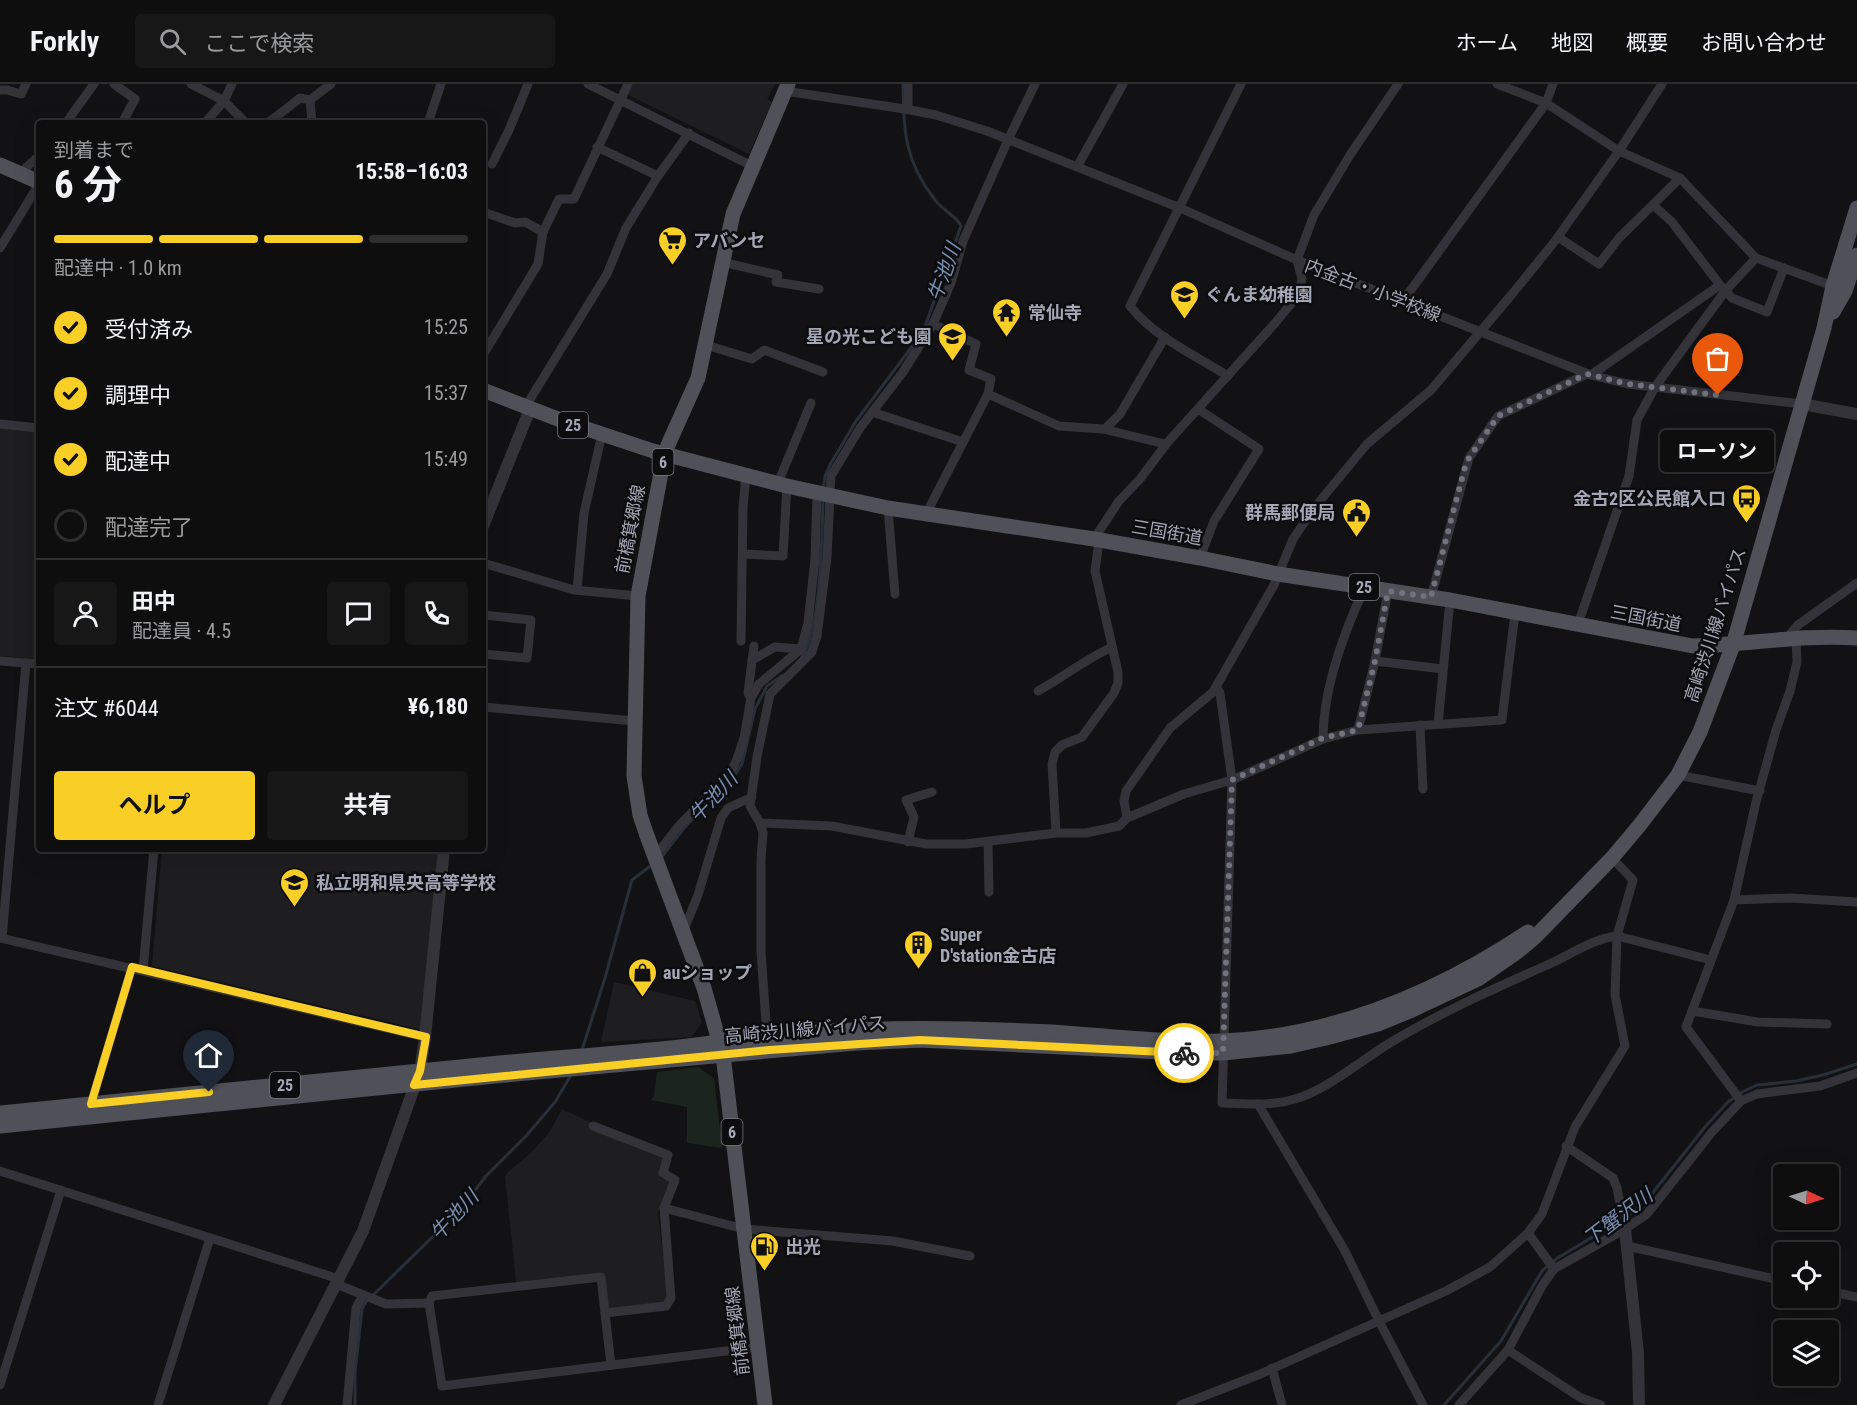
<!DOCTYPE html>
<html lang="ja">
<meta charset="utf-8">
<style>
:root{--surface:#0e0e0f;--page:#171718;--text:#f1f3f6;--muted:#9b9c9e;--line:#2e2e2f;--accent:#f9ce25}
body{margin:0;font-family:"Roboto Condensed","Noto Sans JP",sans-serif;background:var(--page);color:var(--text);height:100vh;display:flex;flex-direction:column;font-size:22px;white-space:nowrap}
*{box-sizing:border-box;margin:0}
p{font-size:20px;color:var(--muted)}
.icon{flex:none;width:33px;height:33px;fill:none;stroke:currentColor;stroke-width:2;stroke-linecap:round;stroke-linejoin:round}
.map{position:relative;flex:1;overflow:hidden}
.panel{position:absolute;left:36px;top:36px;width:450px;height:732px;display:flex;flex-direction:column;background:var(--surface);border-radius:6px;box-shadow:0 6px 24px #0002,0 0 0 2px var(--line)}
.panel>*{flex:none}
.needle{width:39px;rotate:94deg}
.tools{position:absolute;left:1773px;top:1080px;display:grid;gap:12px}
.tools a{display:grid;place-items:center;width:66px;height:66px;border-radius:6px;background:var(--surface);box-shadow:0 6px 24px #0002,0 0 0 2px var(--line);font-size:30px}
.pin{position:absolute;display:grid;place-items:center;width:51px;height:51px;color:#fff;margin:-62px -26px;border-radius:50% 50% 50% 0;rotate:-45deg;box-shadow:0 0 6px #0007}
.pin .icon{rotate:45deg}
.courier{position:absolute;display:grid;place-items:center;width:60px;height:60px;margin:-30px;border:4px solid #f9ce25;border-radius:50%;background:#fff;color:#222;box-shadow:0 2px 8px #0007}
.bubble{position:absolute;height:42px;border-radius:6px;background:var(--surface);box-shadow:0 6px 24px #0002,0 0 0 2px var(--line);font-size:20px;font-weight:700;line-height:42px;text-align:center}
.overview em{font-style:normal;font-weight:700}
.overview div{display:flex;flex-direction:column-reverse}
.overview{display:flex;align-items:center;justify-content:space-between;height:102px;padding:0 18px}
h1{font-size:39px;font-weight:700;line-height:45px}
.bar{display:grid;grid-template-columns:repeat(4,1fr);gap:9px 6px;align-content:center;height:72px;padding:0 18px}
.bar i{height:8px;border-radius:4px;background:var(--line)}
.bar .active{background:var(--accent)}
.bar p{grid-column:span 4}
.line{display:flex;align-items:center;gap:15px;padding:0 18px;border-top:2px solid var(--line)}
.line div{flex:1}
.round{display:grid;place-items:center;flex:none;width:63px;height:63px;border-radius:6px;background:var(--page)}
ol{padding:0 18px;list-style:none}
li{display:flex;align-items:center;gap:18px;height:66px}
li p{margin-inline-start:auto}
li .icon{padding:6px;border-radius:50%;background:var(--accent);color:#111;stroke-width:4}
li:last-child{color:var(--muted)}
li i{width:33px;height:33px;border:3px solid var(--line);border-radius:50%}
.action{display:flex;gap:12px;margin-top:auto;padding:12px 18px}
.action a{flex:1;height:69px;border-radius:6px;background:var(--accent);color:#111;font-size:24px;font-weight:700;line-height:69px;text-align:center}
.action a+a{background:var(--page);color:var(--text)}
header{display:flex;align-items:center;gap:36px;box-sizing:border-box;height:84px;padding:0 30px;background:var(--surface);border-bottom:2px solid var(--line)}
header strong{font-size:28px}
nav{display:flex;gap:33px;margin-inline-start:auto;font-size:21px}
.search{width:420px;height:54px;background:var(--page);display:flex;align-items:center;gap:15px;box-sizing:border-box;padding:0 21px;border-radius:6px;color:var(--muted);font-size:22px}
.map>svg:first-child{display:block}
.built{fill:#1e1e21}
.green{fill:#1c241e}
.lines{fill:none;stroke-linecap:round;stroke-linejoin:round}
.stream{stroke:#282f38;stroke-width:3}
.minor{stroke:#333339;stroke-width:9}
.tertiary{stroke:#333339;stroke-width:12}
.primary{stroke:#4f5058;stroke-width:15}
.done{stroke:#70727d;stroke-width:6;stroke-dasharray:0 10.8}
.route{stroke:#f9ce25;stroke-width:8}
.labels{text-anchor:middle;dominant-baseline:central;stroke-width:5;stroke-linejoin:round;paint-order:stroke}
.shield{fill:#0d0d0f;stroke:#767883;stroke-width:1.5}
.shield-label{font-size:16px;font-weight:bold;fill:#a3a6b5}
.poi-label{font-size:18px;font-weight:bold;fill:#a3a6b5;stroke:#0d0d0f;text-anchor:start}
.street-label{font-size:18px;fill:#a3a6b5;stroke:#0d0d0f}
.water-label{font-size:20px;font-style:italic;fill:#788fb2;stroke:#0d0d0f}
</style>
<header>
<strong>Forkly</strong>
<div class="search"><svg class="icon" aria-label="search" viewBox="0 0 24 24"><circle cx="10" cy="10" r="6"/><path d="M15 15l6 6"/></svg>ここで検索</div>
<nav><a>ホーム</a><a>地図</a><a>概要</a><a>お問い合わせ</a></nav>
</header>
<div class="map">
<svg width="1857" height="1321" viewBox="0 0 1857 1321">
<rect width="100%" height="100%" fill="#121214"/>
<g class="built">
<polygon points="630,0 775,0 767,15 772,18 749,70 624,9"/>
<polygon points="0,344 39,348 39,575 0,572"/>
<polygon points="162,765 439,765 422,946 152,882"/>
<polygon points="614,898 695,917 702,938 692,953 601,958"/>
<polygon points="562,1025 662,1072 664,1076 660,1084 660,1094 669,1097 670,1100 658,1129 668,1214 665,1219 612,1226 607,1222 604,1194 519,1200 516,1197 505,1093 508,1088 532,1068 550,1047"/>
</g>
<polygon class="green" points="698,983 714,994 722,1064 687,1059 687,1023 651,1016 654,1012 657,988"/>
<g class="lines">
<g class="stream">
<path d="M823 406 825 392 831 379 856 337 923 248 961 142C957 132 942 126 935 116 904 76 904 48 903 0"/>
<path d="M802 572C821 547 822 449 823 416"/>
<polyline points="660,775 685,743 731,697 742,680 755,625 767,602 783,591"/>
<polyline points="582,966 605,894 632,796 653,780"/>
<polyline points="355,1321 355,1289 362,1225 366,1218 460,1126 486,1092 527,1051 555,1018 571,991"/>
<polyline points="1444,1321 1501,1257 1542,1187 1556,1175 1629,1131 1647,1116 1705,1043 1728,1018 1742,1008 1757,1001 1796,997 1823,991 1857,980"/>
</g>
<g class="minor">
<polyline points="114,0 135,15 122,39"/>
<polyline points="191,0 224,17 246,39"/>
<polyline points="588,0 752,82"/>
<polyline points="908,0 908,25"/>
<polyline points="1035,0 1008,56 963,157 951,199 933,240 903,288 860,344 831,392 827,474 817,552 812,568 770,610 757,673 750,722 760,739 832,742 926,760 966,760 1056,749 1086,749 1119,742 1127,734 1184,710 1232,696 1323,655 1358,646 1502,636 1515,529"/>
<polyline points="1497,0 1546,19 1619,67 1680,94 1756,174 1833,202"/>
<polyline points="0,6 7,6 21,10 26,0"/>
<polyline points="785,7 905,25 936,31 987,47 1180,124 1297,176 1591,291 1628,300 1802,320"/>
<polyline points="310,16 312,39"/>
<polyline points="66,39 94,0"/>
<polyline points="205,39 224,17 232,0"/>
<polyline points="268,39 300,14 310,16 331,0"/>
<polyline points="428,39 441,0"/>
<polyline points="597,63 658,92"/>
<polyline points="492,80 509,46 528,0"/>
<polyline points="1077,83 1123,0"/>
<polyline points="20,89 39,72"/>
<polyline points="1653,121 1672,138 1720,201"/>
<polyline points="483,128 515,139 525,138 543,148"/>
<polyline points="1558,153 1599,180 1619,154 1680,94"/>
<polyline points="0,164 39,100"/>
<polyline points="722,178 778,191 776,198 819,205"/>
<polyline points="1403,217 1546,19 1553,0"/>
<polyline points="933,240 976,260 969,286 991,295 988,310"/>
<polyline points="706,261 752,275 764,266 823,288"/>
<polyline points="483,271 538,180 543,148 559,115 574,115 628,0"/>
<polyline points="1591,291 1720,201 1732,214 1767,228 1784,184"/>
<path d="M1228 292C1195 271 1154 253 1130 222L1241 0"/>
<polyline points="530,325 529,317 607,190 626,144 658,92 689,49"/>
<polyline points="1198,325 1259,365 1214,437 1200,474"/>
<polyline points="872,328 963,358"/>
<polyline points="0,340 39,344"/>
<polyline points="1105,345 1120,330 1165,253"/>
<polyline points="778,399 811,319"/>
<polyline points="888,424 895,510"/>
<polyline points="926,430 988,310 1059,342 1103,345 1165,360"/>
<polyline points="1094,455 1119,417 1140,395 1167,359 1276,238 1299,210 1302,195 1297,176 1314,131 1350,71 1398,0"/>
<polyline points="744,470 783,472 787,402"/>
<polyline points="483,479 574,506 638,512"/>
<polyline points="577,506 584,429 602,350"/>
<polyline points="1431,513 1469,374 1498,332 1587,290"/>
<polyline points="483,531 531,536 527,574 483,570"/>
<polyline points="1578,540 1629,392 1637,336 1655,303 1693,251 1726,206 1756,174"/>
<polyline points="1787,554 1798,541 1857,499"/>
<polyline points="741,557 743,423 746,391"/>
<polyline points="752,576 775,563 801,565"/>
<polyline points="0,577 39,580"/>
<polyline points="1375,577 1443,585"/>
<path d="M1216 603 1220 609 1232 696 1222 1019C1246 1020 1272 1022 1295 1015 1326 1007 1364 974 1393 957 1442 928 1493 905 1545 882 1569 872 1591 855 1617 852L1711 876"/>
<path d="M1038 607C1063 593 1086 575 1112 563"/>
<polyline points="751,614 748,609 754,562"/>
<polyline points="483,623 634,637"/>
<polyline points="1438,640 1450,516"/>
<polyline points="1420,641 1423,705"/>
<polyline points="1358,646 1375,577 1388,507"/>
<path d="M1323 655C1323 605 1344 548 1365 503"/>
<polyline points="1678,691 1760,707"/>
<polyline points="1127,734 1124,717 1126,707 1170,644 1213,608 1274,501 1293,455 1315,423 1367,360 1431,306 1513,209 1555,157 1619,67 1662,0"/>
<polyline points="760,739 763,749 761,776 761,868 767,952"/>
<polyline points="1056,749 1052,680 1055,668 1062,661 1082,653 1114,609 1118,599 1118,588 1095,487 1099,457"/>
<polyline points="908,758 914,733 906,716 932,708"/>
<polyline points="988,758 989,808"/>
<polyline points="654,770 660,766 678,743 729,691 737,675 744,654 751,614 759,600 801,565 808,539 815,475 817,409"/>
<polyline points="1734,816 1790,814 1857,818"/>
<polyline points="683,848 698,811 721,734 728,724 752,713"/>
<polyline points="0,854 425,953"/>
<polyline points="2,854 26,579"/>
<polyline points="143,886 154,765"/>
<polyline points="1692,927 1758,938 1827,940"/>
<polyline points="1741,1017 1686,943 1734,816 1756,718 1776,646 1790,607 1797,578 1796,554"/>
<polyline points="91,1020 132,883"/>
<polyline points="1258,1020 1345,1167 1379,1237 1423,1321"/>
<polyline points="593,1042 668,1071 663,1089 675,1096 664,1124"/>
<polyline points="1566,1062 1613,1094 1617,1104 1625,1145"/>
<polyline points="0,1087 339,1195"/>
<polyline points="1528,1149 1554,1185"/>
<polyline points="1627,1162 1784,1197"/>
<polyline points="336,1200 386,1220 429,1219"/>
<polyline points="1828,1207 1857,1213"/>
<polyline points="605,1229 611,1281"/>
<polyline points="759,1263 442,1302 429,1219 432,1212 601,1193 605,1229 666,1222 671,1214 664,1124 744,1145 893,1157 970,1172"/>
<polyline points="1508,1266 1581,1314 1601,1321"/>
<polyline points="1272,1284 1282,1321"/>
<polyline points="0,1301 61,1106"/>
<polyline points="158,1321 210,1154"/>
<polyline points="347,1321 356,1224 363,1211"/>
<polyline points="1181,1321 1258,1291 1446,1207 1490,1183 1528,1149 1542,1130 1575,1043 1625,962 1615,911 1617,852 1633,796 1612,774"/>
<polyline points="1459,1321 1508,1266 1542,1202 1554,1185 1625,1145 1647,1130 1712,1048 1741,1017 1757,1010 1820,1002 1857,989"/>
</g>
<g class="tertiary">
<polyline points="1802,320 1857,330"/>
<polyline points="483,442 530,325"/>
<polyline points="1625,1145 1638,1269 1639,1321"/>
<polyline points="274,1321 363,1147 420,987 425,953 444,765"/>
</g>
<g class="primary">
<polyline points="0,81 39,98"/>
<polyline points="1833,228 1845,207 1857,171"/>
<path d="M483 306 563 337 653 367 787 402 888 424 1094 455 1200 474 1278 490 1450 516 1693 562C1748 561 1802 550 1857 554"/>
<path d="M0 1029C164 1014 327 996 490 980 547 974 604 971 661 965 713 959 765 952 817 948 895 942 973 944 1051 948 1108 952 1166 959 1223 957 1334 952 1436 909 1528 848"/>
<polyline points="0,1042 495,992 856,959 920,956 1184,969 1223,969 1291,962 1326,954 1378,940 1412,926 1478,895 1517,868 1534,854 1612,774 1639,742 1678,691 1700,648 1733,561 1824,244 1833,202 1857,124"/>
<polyline points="765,1321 723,971 704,904 646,749 640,731 634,692 638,512 663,378 668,361 698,294 733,130 788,0"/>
</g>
</g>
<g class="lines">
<polyline class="done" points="1184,969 1223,969 1232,696 1323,654 1358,646 1375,577 1388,507 1431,513 1465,383 1469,374 1498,332 1587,290 1628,300 1718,311"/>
<polyline class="route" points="209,1008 91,1020 132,883 426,953 420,987 414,1001 769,966 920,956 1184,969"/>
</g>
<defs>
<symbol id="supermarket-pin" viewBox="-11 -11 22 30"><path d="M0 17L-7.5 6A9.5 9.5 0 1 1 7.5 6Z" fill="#f9ce25" stroke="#0d0d0f"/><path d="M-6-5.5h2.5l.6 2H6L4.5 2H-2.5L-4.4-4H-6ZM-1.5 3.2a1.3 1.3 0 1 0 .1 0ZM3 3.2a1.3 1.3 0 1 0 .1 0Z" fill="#111"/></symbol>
<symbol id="school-pin" viewBox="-11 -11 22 30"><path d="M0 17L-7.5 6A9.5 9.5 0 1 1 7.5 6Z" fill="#f9ce25" stroke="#0d0d0f"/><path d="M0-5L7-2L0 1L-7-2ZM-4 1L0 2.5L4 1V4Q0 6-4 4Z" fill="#111"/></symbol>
<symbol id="temple-pin" viewBox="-11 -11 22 30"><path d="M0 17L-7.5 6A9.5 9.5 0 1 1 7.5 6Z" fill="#f9ce25" stroke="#0d0d0f"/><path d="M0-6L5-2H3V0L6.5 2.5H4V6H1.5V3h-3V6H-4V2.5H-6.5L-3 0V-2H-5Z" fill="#111"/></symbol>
<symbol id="bus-pin" viewBox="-11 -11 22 30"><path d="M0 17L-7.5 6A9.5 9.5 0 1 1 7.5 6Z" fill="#f9ce25" stroke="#0d0d0f"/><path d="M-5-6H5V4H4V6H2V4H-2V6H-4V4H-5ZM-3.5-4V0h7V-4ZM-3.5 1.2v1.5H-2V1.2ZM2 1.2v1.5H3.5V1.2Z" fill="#111"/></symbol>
<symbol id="civic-pin" viewBox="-11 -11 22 30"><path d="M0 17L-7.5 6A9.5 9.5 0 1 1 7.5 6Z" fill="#f9ce25" stroke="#0d0d0f"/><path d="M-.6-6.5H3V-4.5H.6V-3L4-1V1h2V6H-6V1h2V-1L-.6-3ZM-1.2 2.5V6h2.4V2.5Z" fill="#111"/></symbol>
<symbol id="building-pin" viewBox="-11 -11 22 30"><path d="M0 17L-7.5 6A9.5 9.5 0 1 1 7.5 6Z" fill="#f9ce25" stroke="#0d0d0f"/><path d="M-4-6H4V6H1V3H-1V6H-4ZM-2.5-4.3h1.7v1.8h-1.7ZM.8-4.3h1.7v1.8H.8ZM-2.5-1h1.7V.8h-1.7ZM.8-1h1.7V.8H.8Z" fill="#111"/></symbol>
<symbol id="shop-pin" viewBox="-11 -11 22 30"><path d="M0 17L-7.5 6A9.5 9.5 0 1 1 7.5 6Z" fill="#f9ce25" stroke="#0d0d0f"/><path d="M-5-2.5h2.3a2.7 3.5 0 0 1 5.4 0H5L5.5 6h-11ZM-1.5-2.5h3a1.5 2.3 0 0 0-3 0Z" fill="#111"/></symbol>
<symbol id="fuel-pin" viewBox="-11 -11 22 30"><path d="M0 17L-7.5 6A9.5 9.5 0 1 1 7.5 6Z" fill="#f9ce25" stroke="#0d0d0f"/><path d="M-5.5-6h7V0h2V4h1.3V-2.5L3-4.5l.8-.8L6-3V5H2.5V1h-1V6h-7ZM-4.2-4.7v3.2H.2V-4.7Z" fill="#111"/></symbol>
</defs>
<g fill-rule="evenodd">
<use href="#supermarket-pin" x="656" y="140" width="33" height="45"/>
<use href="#school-pin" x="1168" y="194" width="33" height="45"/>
<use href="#temple-pin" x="990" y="212" width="33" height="45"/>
<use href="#school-pin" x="936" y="236" width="33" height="45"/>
<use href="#bus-pin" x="1730" y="398" width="33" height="45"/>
<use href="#civic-pin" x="1340" y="412" width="33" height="45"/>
<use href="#school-pin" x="278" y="782" width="33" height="45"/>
<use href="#building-pin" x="902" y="844" width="33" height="45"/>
<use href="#shop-pin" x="626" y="872" width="33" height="45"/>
<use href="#fuel-pin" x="748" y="1146" width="33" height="45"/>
</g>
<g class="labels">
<g class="shield">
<rect x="558" y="328" width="30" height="26" rx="4.5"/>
<rect x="652.5" y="365" width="21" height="26" rx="4.5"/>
<rect x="1349" y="490" width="30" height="26" rx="4.5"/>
<rect x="270" y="988" width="30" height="26" rx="4.5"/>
<rect x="721.5" y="1035" width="21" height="26" rx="4.5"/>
</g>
<g class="shield-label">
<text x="573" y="341">25</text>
<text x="663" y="378">6</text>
<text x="1364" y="503">25</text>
<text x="285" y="1001">25</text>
<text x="732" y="1048">6</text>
</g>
<g class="poi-label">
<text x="693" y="156">アバンセ</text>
<text x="1205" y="210">ぐんま幼稚園</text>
<text x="1028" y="228">常仙寺</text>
<text x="932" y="252" text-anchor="end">星の光こども園</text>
<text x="1726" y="414" text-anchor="end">金古2区公民館入口</text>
<text x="1335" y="428" text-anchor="end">群馬郵便局</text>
<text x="316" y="798">私立明和県央高等学校</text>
<text x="940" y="850">Super<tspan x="940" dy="21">D'station金古店</tspan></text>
<text x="663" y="888">auショップ</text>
<text x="785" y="1162">出光</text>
</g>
<g class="street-label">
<text transform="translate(1373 206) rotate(21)">内金古・小学校線</text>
<text transform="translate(630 445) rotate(-79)">前橋箕郷線</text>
<text transform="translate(1167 448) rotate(10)">三国街道</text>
<text transform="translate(1646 534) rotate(11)">三国街道</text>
<text transform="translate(1715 541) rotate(-72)">高崎渋川線バイパス</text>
<text transform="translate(805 945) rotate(-5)">高崎渋川線バイパス</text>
<text transform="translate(737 1247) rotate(-97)">前橋箕郷線</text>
</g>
<g class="water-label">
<text transform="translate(944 188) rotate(-70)">牛池川</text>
<text transform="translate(713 713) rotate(-47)">牛池川</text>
<text transform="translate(454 1131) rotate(-47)">牛池川</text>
<text transform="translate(1618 1133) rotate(-37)">下蟹沢川</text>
</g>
</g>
</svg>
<div class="tools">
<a><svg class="needle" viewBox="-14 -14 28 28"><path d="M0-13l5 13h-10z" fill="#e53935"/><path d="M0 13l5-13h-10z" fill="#9b9c9e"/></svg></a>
<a><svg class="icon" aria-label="locate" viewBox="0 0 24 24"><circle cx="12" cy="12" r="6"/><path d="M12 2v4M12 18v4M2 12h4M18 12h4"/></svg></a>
<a><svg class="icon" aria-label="layers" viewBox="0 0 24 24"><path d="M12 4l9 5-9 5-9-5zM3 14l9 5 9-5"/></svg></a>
</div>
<div class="pin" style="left:1718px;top:311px;background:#ea580c"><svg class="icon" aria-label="bag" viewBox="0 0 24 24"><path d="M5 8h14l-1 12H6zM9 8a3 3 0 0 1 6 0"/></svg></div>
<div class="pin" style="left:209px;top:1008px;background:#1f2937"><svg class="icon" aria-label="home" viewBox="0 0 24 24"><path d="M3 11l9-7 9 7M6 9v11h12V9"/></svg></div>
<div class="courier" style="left:1184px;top:969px"><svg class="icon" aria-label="bike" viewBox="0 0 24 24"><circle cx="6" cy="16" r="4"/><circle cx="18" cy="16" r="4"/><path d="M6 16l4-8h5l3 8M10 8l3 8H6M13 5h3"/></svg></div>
<div class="bubble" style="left:1660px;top:346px;width:114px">ローソン</div>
<section class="panel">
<div class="overview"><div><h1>6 分</h1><p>到着まで</p></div><em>15:58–16:03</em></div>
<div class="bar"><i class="active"></i><i class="active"></i><i class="active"></i><i></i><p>配達中 · 1.0 km</p></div>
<ol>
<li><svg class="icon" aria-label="check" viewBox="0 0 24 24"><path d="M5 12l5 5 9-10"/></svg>受付済み<p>15:25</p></li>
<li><svg class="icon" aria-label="check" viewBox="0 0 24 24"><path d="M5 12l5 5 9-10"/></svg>調理中<p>15:37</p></li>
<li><svg class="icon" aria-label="check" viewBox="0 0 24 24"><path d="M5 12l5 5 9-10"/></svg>配達中<p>15:49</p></li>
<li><i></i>配達完了</li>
</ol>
<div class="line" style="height:108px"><a class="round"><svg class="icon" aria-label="person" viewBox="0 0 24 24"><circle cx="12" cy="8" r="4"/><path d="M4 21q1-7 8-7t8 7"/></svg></a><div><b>田中</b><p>配達員 · 4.5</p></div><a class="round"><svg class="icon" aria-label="chat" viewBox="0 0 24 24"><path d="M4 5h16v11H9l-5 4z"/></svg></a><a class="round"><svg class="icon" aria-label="phone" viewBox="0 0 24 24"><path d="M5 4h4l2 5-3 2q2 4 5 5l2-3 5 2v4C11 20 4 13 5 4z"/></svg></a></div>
<div class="line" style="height:78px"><div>注文 #6044</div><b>¥6,180</b></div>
<div class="action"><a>ヘルプ</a><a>共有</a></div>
</section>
</div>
